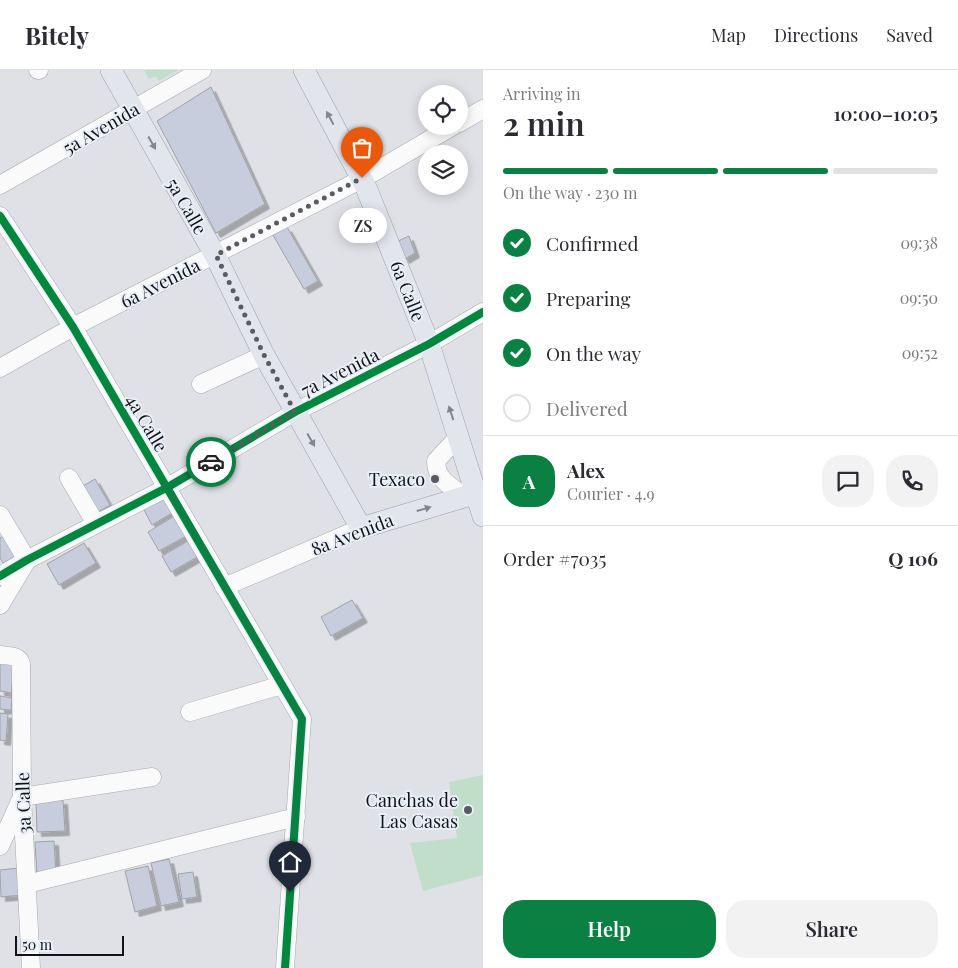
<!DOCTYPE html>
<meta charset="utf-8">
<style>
:root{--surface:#fff;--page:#f2f2f3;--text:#2b2b33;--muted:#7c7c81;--line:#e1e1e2;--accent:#0b8043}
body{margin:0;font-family:"Playfair Display",serif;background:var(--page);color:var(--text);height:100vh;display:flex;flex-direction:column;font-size:19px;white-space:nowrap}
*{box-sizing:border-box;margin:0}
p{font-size:16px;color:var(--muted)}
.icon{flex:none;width:28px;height:28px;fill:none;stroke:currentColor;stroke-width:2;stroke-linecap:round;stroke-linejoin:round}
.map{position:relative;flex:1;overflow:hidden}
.side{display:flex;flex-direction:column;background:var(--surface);width:475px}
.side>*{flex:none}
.controls{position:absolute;left:418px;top:15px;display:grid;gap:10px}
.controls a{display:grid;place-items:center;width:50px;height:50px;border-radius:50%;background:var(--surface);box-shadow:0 2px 12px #0003;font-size:25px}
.scale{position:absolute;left:15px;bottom:12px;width:109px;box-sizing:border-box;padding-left:5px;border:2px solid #111316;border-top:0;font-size:14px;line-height:18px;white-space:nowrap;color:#111316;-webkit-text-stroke:4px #e9eef7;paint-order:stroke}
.pin{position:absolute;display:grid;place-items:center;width:42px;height:42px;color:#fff;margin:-51px -21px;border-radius:50% 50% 50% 0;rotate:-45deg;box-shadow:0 0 5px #0007}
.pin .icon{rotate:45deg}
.courier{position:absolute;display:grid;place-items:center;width:50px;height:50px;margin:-25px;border:4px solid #0b8043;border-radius:50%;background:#fff;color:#222;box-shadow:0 1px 6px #0007}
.bubble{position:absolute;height:35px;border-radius:18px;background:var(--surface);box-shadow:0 2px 12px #0003;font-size:16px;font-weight:600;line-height:35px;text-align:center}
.headline em{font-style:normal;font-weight:600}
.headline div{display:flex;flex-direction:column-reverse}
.headline{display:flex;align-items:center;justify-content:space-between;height:85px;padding:0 20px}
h1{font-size:32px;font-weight:600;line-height:38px}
.bar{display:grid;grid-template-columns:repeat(4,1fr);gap:8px 5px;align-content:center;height:60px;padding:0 20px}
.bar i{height:6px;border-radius:4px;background:var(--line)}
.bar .on{background:var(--accent)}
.bar p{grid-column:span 4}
.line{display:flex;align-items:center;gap:12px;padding:0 20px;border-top:1px solid var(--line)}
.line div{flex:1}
.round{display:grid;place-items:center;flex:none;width:52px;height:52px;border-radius:20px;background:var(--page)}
ol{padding:0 20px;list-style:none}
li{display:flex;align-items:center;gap:15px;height:55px}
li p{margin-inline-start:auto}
li .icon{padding:5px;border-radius:50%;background:var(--accent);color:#fff;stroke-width:4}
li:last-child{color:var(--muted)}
li i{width:28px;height:28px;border:2px solid var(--line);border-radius:50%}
.action{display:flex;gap:10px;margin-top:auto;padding:10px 20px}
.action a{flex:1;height:58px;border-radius:20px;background:var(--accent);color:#fff;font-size:20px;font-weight:600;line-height:58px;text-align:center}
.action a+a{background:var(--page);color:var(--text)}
header{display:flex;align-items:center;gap:30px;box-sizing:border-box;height:70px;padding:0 25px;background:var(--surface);border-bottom:1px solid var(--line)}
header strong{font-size:24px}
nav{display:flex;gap:28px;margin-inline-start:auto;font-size:18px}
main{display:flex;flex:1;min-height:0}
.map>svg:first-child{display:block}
.green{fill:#c0dec9}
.building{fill:#c7cddd;stroke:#a1a2a6;filter:url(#shadow)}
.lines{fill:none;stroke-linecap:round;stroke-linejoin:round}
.minor-casing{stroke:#a8a9ad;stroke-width:19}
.major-casing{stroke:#999eac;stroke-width:22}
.minor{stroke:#fafafb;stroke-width:18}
.major{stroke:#e3e5ec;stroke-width:21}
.cycleway-casing{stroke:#e9eef7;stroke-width:11}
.cycleway{stroke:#00873e;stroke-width:8}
.oneway{fill:#84868c}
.done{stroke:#595b5f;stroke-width:5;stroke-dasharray:0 9}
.route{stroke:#0b8043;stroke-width:6}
.poi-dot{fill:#595b5f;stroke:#e9eef7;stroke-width:2}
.labels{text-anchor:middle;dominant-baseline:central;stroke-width:4;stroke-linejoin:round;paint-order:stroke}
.street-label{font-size:18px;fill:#111316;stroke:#e9eef7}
.poi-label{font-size:18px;fill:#111316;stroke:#e9eef7;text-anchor:end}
</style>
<header>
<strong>Bitely</strong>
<nav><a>Map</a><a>Directions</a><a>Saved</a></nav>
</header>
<main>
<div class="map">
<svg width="483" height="898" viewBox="0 0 483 898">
<defs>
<filter id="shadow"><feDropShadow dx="4.5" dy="4.5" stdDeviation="0" flood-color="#0004"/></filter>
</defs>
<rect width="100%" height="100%" fill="#e0e1e6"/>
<g class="green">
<polygon points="144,0 178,0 159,11 156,6 149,9"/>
<polygon points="483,705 483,805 423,821 410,773 457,768 449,712"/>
</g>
<g class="building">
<polygon points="211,17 265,134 216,163 157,51"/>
<polygon points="287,157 318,211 304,219 273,165"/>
<polygon points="409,166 415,183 405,189 396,172"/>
<polygon points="95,409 110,435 98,442 83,416"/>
<polygon points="162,427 172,443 152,455 143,438"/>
<polygon points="176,445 188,465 159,481 148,462"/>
<polygon points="5,465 17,486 3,493 0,488 0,468"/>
<polygon points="188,471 197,487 171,502 162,486"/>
<polygon points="84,473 96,493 59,515 47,494"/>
<polygon points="352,530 363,548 331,566 321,547"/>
<polygon points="0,593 15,595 11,623 0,621"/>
<polygon points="0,626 12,628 11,640 0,639"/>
<polygon points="0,643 8,644 6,671 0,670"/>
<polygon points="63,730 65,761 37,762 36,731"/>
<polygon points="54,771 56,804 37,805 35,772"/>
<polygon points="169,789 179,832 161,836 151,793"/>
<polygon points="148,796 157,836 135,842 125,801"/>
<polygon points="19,798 22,825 1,827 0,800"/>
<polygon points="193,802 197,827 182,829 178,804"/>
</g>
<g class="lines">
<defs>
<g id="minor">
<polyline points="38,0 39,0"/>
<polyline points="459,53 483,39"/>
<polyline points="0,115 202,0"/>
<polyline points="0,146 73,257 302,649 285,898"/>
<polyline points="0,298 73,257 362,109 453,56"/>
<polyline points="201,314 264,285"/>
<path d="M459 366 436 391C436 410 451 416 465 427"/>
<polyline points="69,408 96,454"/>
<polyline points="0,445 27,490 0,535"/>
<polyline points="0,506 27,490 168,417 295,342 429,274 483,242"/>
<polyline points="224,517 361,458"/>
<path d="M0 585C8 586 19 585 21 594L22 727 31 898"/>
<polyline points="190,642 282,615"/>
<polyline points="0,776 22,727 152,707"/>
<polyline points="27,814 296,747"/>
</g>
<g id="major">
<polyline points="111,0 215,185 264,285 361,458 477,423"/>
<polyline points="304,0 365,115 429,274 483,446"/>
</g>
</defs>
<use href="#minor" class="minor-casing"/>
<use href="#major" class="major-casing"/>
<use href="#minor" class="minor"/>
<use href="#major" class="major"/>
<defs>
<g id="cycleway">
<polyline points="0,146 73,257 302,649 285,898"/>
<polyline points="0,506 27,490 168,417 295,342 429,274 483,242"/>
</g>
</defs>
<use href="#cycleway" class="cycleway-casing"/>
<use href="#cycleway" class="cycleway"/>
</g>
<defs><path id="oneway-solid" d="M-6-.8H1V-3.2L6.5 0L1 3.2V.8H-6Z" transform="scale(1.25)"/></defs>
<g class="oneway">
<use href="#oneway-solid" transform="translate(330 48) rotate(-118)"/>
<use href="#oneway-solid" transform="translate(152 73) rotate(60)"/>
<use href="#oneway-solid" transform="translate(451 343) rotate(-108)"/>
<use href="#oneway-solid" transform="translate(311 370) rotate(60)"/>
<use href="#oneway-solid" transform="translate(424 439) rotate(-16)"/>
</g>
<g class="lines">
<polyline class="done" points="211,392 295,342 264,285 216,185 362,108"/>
<polyline class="route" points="211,392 168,417 302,649 290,822"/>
</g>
<g class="poi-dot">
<circle cx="435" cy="409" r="5"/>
<circle cx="468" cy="740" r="5"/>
</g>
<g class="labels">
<g class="street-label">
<text transform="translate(101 58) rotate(-30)">5a Avenida</text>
<text transform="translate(187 136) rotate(60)">5a Calle</text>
<text transform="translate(160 213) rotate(-27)">6a Avenida</text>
<text transform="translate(408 221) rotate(68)">6a Calle</text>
<text transform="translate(340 302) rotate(-27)">7a Avenida</text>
<text transform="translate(147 353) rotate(59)">4a Calle</text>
<text transform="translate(352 464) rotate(-21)">8a Avenida</text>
<text transform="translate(23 733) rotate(-92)">3a Calle</text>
</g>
<g class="poi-label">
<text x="425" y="409">Texaco</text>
<text x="458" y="730">Canchas de<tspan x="458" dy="21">Las Casas</tspan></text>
</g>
</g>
</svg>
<div class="controls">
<a><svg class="icon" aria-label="locate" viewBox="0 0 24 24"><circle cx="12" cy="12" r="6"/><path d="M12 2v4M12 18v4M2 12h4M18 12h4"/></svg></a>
<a><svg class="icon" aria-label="layers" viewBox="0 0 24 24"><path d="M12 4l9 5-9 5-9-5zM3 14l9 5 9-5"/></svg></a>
</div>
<div class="scale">50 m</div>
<div class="pin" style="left:362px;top:108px;background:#ea580c"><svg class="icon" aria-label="bag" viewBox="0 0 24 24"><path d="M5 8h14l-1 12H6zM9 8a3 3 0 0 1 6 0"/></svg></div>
<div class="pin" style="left:290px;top:822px;background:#1f2937"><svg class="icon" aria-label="home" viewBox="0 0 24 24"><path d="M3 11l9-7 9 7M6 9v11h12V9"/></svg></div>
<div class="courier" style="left:211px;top:392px"><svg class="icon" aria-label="car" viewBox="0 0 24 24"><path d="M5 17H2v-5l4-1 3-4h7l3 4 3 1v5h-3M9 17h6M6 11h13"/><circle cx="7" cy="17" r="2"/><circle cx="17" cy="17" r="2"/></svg></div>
<div class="bubble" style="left:339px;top:138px;width:48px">ZS</div>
</div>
<section class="side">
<div class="headline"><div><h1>2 min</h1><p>Arriving in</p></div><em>10:00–10:05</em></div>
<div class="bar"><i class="on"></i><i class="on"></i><i class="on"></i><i></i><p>On the way · 230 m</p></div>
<ol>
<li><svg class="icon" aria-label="check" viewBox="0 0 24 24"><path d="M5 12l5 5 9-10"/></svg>Confirmed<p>09:38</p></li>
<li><svg class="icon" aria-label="check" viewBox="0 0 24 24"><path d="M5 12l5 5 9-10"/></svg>Preparing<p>09:50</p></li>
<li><svg class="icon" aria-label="check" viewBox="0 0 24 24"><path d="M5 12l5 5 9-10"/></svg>On the way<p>09:52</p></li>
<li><i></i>Delivered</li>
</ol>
<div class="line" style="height:90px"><b class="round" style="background:var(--accent);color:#fff">A</b><div><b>Alex</b><p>Courier · 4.9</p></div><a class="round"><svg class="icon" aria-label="chat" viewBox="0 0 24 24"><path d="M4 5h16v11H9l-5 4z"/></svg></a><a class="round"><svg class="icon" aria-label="phone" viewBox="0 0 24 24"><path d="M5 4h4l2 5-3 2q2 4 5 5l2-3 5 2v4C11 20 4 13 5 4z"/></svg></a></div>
<div class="line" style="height:65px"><div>Order #7035</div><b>Q 106</b></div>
<div class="action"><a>Help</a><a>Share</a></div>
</section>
</main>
